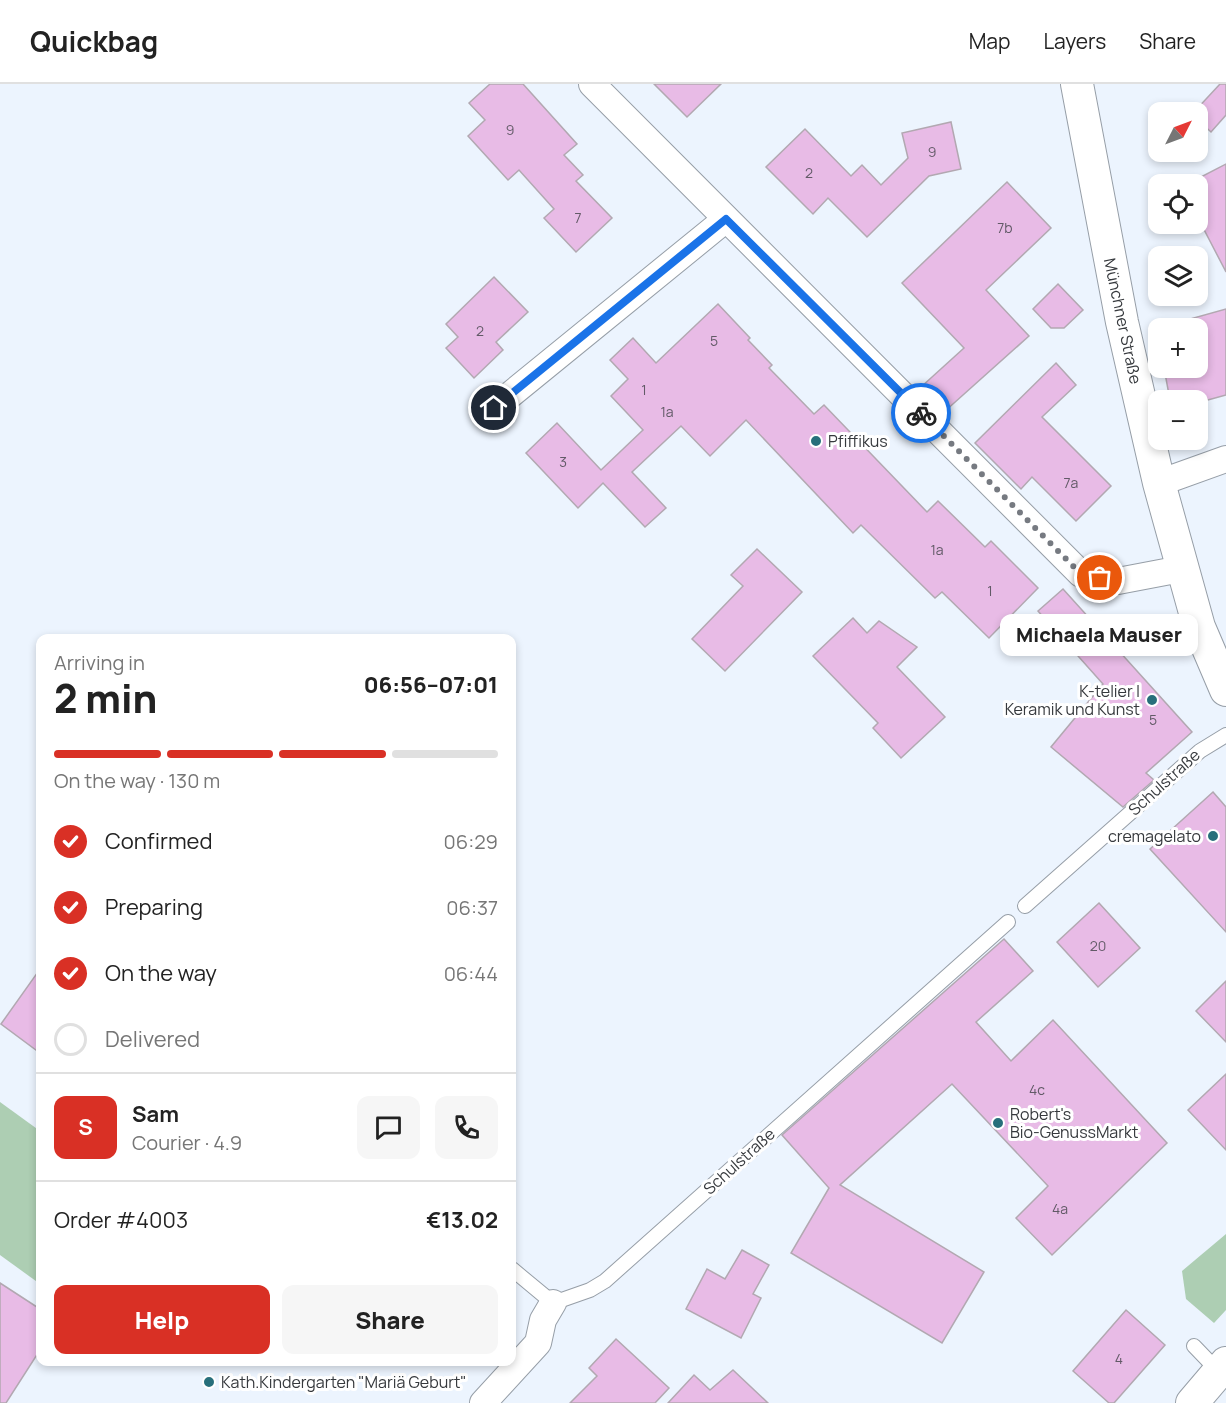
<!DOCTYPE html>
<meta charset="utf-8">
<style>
:root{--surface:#fff;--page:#f6f6f6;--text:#222;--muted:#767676;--line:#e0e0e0;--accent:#d93025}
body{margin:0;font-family:Manrope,sans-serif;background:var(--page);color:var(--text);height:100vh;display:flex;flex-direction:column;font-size:22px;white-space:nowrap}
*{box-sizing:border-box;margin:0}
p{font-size:20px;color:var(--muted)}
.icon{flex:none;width:33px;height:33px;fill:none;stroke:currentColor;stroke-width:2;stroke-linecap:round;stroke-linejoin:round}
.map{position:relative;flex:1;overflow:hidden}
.side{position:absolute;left:36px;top:550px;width:480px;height:732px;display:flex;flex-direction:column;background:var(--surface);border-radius:12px;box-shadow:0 3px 9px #0003}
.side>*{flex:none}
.needle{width:39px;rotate:48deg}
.controls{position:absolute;left:1148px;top:18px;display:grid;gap:12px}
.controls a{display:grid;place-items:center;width:60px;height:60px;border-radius:12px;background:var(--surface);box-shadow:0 3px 9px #0003;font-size:30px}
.pin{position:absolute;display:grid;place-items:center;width:51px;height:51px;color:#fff;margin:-26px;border:3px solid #fff;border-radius:50%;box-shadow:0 2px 6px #0007}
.courier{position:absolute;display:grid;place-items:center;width:60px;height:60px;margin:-30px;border:4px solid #1a73e8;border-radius:50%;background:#fff;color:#222;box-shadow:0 2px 8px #0007}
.bubble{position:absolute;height:42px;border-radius:12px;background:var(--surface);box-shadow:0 3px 9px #0003;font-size:20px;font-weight:800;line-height:42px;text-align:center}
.summary em{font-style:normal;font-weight:800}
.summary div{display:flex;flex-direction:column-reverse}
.summary{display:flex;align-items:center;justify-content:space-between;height:102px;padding:0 18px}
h1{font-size:39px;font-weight:800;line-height:45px}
.bar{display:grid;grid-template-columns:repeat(4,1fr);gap:9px 6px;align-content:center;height:72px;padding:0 18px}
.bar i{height:8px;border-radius:4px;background:var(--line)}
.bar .selected{background:var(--accent)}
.bar p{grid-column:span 4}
.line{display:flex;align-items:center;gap:15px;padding:0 18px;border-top:2px solid var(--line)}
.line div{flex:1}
.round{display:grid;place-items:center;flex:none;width:63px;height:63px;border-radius:12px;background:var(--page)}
ol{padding:0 18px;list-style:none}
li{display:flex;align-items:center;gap:18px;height:66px}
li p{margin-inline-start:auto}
li .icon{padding:6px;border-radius:50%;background:var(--accent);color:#fff;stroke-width:4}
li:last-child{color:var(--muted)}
li i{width:33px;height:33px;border:3px solid var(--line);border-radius:50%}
.cta{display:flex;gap:12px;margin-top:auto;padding:12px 18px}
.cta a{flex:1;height:69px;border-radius:12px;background:var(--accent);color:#fff;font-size:24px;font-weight:800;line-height:69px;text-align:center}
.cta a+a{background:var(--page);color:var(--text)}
header{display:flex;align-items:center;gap:36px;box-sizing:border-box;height:84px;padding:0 30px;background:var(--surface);border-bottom:2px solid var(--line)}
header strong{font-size:28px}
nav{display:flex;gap:33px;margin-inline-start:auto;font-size:21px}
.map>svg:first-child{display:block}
.green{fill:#adceb3}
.building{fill:#e8bbe6;stroke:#b2a8b1;stroke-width:1.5}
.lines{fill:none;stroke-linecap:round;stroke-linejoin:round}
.service-casing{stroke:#969ea7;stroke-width:16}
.minor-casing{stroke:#969ea7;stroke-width:28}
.tertiary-casing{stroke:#969ea7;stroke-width:34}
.service{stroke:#fff;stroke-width:14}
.minor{stroke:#fff;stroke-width:26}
.tertiary{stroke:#fff;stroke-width:32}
.done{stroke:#767a81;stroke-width:6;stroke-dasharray:0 10.8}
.route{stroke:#1a73e8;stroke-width:8}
.poi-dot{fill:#276f7b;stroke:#fff;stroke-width:2}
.labels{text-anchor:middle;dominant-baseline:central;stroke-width:6;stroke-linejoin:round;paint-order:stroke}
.number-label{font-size:14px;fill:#625a67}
.street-label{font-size:16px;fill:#36393d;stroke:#fff}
.poi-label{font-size:16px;fill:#36393d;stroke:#fff;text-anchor:start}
</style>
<header>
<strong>Quickbag</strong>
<nav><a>Map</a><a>Layers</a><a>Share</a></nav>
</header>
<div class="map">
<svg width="1226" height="1319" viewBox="0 0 1226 1319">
<rect width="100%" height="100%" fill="#ecf4fe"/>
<g class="green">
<polygon points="0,1018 40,1047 40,1200 0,1171"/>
<polygon points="1226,1150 1226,1226 1214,1239 1186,1215 1182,1187"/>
</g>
<g class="building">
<polygon points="490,0 523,0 577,60 564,71 583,91 576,97 612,134 576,168 544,134 554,125 519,86 508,96 468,52 485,36 469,19"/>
<polygon points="654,0 721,0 687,33"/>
<polygon points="1220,0 1226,0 1226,31 1211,48 1197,35 1197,28 1194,28"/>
<polygon points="951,38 961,85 929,92 867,153 828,114 813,130 766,83 805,45 851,92 862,81 881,101 908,74 902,49"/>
<polygon points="1226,80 1226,188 1197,132 1197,95"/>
<polygon points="1007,98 1051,144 986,206 1029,252 944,328 921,303 964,264 902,199"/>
<polygon points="494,193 528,228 496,258 503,266 474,294 446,264 458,253 446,240"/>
<polygon points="1058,200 1083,226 1064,244 1051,244 1033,225"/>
<polygon points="718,220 750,254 748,256 772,281 769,284 814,330 824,321 927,428 938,417 985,463 991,457 1038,504 989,554 942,508 935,514 861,441 853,449 746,336 710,372 681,342 632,388 666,424 645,443 603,399 578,424 526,369 557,339 601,386 643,346 611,312 628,295 610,276 633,254 656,279"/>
<polygon points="1226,225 1226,311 1197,319 1197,316 1170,316 1164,284 1197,284 1197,244 1158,244"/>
<polygon points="1056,279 1076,301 1042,333 1111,402 1076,437 1032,393 1021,405 975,359"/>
<polygon points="757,465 802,508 725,587 692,555 743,502 731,491"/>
<polygon points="1063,505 1192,648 1146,689 1154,696 1123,723 1051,663 1103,600 1038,527"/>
<polygon points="853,534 867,549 879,537 917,563 897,583 945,633 901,674 873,644 878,639 813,572"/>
<polygon points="1213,708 1226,723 1226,848 1150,765"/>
<polygon points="1099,819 1140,864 1098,903 1057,858"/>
<polygon points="1004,855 1033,887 976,938 1011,977 1053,936 1167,1059 1052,1171 1016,1134 1048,1102 952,1000 840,1101 984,1188 942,1259 791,1169 829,1104 782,1051"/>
<polygon points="40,885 40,969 1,940"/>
<polygon points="1226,897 1226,958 1196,927"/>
<polygon points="1226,990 1226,1066 1188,1026"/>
<polygon points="742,1166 769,1181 753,1210 761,1214 741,1254 686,1225 707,1185 725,1195"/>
<polygon points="0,1199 40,1225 40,1266 6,1319 0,1319"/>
<polygon points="1126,1226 1165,1261 1114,1319 1109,1319 1073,1287"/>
<polygon points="616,1255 669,1304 655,1319 570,1319 597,1292 589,1284"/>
<polygon points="733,1286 768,1319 668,1319 694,1291 710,1306"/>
</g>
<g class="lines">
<defs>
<g id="service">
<polyline points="1025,822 1200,667 1226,651"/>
<polyline points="512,1185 553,1219 590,1206 605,1197 1008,838"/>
<polyline points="1194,1262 1219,1288"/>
</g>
<g id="minor">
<polyline points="592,0 1081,490 1118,497 1181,485"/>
<polyline points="494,324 726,135"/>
<polyline points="1159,399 1226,375"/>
<polyline points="483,1319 538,1259 543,1236 553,1219"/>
</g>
<g id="tertiary">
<polyline points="1077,0 1122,238 1159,399 1199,543 1226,606"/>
<polyline points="1192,1319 1226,1279"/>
</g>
</defs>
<use href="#service" class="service-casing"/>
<use href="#minor" class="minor-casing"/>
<use href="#tertiary" class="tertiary-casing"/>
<use href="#service" class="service"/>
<use href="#minor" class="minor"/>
<use href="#tertiary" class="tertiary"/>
</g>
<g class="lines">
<polyline class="done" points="921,329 1081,490 1100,494"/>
<polyline class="route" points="494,324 726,135 921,329"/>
</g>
<g class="poi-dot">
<circle cx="816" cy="357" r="6"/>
<circle cx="1152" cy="616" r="6"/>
<circle cx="1213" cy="752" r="6"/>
<circle cx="998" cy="1039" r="6"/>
<circle cx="209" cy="1298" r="6"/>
</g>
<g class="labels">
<g class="number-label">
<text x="510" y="45">9</text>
<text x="932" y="67">9</text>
<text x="809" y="88">2</text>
<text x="578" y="133">7</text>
<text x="1005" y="143">7b</text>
<text x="480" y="246">2</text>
<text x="714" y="256">5</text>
<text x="644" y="305">1</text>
<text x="667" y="327">1a</text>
<text x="563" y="377">3</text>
<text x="1071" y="398">7a</text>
<text x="937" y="465">1a</text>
<text x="990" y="506">1</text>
<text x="1153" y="635">5</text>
<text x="1098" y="861">20</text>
<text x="1037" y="1005">4c</text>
<text x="1060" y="1124">4a</text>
<text x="1119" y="1274">4</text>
</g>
<g class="street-label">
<text transform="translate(1123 237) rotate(78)">Münchner Straße</text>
<text transform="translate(1164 698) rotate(-42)">Schulstraße</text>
<text transform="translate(739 1077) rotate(-42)">Schulstraße</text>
</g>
<g class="poi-label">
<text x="828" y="357">Pfiffikus</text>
<text x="1140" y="607" text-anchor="end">K-telier |<tspan x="1140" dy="18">Keramik und Kunst</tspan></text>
<text x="1201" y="752" text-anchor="end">cremagelato</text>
<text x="1010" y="1030">Robert's<tspan x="1010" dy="18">Bio-GenussMarkt</tspan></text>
<text x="221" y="1298">Kath.Kindergarten "Mariä Geburt"</text>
</g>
</g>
</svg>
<div class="controls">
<a><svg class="needle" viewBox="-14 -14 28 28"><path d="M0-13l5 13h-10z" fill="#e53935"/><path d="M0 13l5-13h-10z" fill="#767676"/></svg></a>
<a><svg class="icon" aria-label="locate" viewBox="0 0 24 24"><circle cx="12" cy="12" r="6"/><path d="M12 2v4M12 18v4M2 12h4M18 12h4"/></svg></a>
<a><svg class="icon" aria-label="layers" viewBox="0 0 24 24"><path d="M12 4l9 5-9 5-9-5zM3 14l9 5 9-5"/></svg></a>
<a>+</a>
<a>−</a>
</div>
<div class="pin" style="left:1100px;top:494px;background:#ea580c"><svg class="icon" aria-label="bag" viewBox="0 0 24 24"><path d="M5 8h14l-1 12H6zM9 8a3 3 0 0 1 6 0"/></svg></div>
<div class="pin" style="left:494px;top:324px;background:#1f2937"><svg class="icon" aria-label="home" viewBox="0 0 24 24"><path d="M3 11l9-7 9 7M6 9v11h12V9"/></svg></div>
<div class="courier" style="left:921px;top:329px"><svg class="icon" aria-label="bike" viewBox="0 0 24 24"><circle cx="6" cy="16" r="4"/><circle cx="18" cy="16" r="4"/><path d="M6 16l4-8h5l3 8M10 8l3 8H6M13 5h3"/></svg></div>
<div class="bubble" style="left:1000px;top:530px;width:198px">Michaela Mauser</div>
<section class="side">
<div class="summary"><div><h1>2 min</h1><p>Arriving in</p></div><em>06:56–07:01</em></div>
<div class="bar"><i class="selected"></i><i class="selected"></i><i class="selected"></i><i></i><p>On the way · 130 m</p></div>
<ol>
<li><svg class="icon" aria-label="check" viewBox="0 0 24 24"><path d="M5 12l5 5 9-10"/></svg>Confirmed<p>06:29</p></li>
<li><svg class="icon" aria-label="check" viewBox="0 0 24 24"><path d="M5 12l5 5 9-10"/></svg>Preparing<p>06:37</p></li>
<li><svg class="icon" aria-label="check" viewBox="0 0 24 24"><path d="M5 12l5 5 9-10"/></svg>On the way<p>06:44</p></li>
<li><i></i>Delivered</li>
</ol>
<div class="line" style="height:108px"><b class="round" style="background:var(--accent);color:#fff">S</b><div><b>Sam</b><p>Courier · 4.9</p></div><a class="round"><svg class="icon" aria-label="chat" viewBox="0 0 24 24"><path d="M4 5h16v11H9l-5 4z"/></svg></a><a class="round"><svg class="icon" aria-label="phone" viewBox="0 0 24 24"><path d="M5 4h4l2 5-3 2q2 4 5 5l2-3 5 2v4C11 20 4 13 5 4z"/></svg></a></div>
<div class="line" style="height:78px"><div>Order #4003</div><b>€13.02</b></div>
<div class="cta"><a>Help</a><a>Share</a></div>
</section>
</div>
